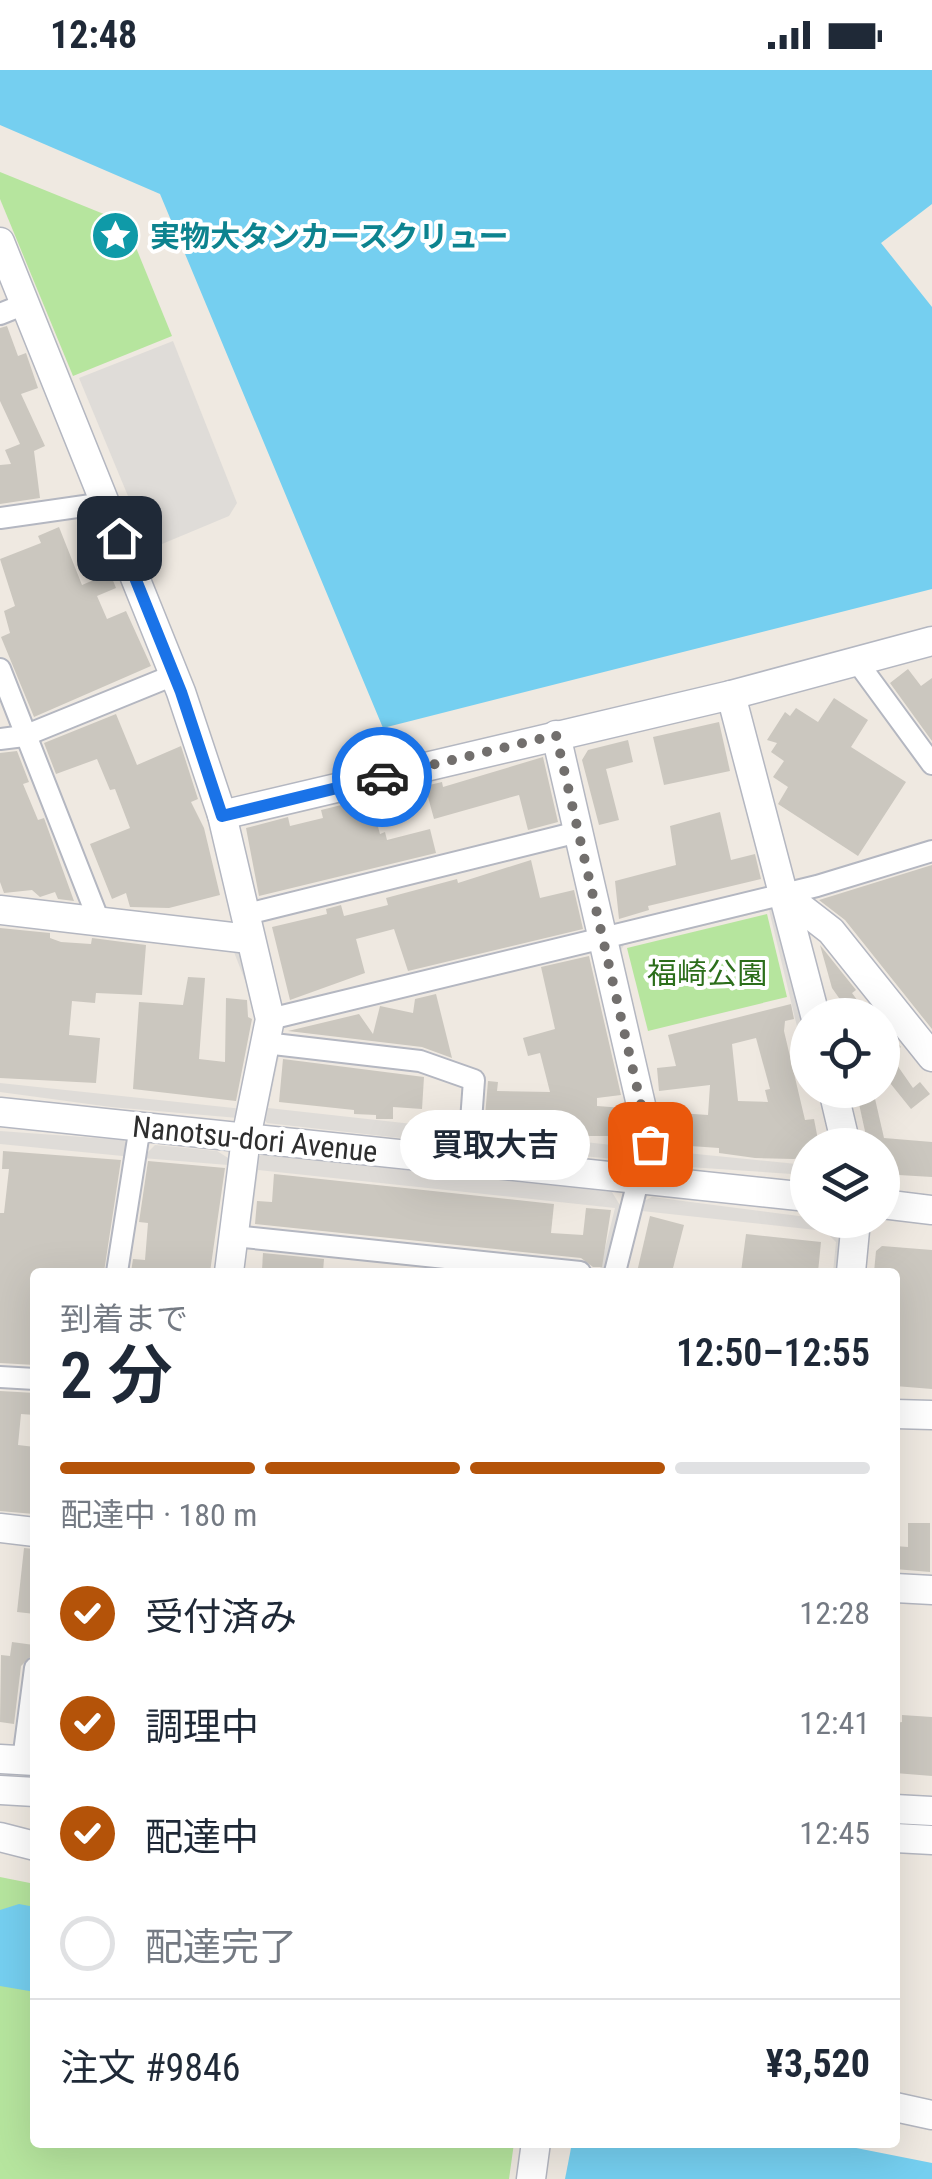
<!DOCTYPE html>
<html lang="ja">
<meta charset="utf-8">
<style>
:root{--surface:#fff;--page:#f6f6f7;--text:#1f2937;--muted:#747a83;--line:#e0e1e3;--accent:#b45309}
body{margin:0;font-family:"Roboto Condensed","Noto Sans JP",sans-serif;background:var(--page);color:var(--text);height:100vh;display:flex;flex-direction:column;font-size:38px;white-space:nowrap}
*{box-sizing:border-box;margin:0}
p{font-size:32px;color:var(--muted)}
.icon{flex:none;width:55px;height:55px;fill:none;stroke:currentColor;stroke-width:2;stroke-linecap:round;stroke-linejoin:round}
.map{position:relative;flex:1;overflow:hidden}
.details{position:absolute;left:30px;top:1198px;width:870px;height:880px;display:flex;flex-direction:column;background:var(--surface);border-radius:10px;box-shadow:0 10px 40px #0002}
.details>*{flex:none}
.fabs{position:absolute;left:790px;top:928px;display:grid;gap:20px}
.fabs a{display:grid;place-items:center;width:110px;height:110px;border-radius:50%;background:var(--surface);box-shadow:0 10px 40px #0002;font-size:50px}
.pin{position:absolute;display:grid;place-items:center;width:85px;height:85px;color:#fff;margin:-42px;border-radius:20px;box-shadow:0 5px 15px #0006}
.courier{position:absolute;display:grid;place-items:center;width:100px;height:100px;margin:-50px;border:8px solid #1a73e8;border-radius:50%;background:#fff;color:#222;box-shadow:0 2px 12px #0007}
.bubble{position:absolute;height:70px;border-radius:35px;background:var(--surface);box-shadow:0 10px 40px #0002;font-size:32px;font-weight:600;line-height:70px;text-align:center}
.summary em{font-style:normal;font-weight:600}
.summary div{display:flex;flex-direction:column-reverse}
.summary{display:flex;align-items:center;justify-content:space-between;height:170px;padding:0 30px}
h1{font-size:65px;font-weight:600;line-height:75px}
.bar{display:grid;grid-template-columns:repeat(4,1fr);gap:15px 10px;align-content:center;height:120px;padding:0 30px}
.bar i{height:12px;border-radius:8px;background:var(--line)}
.bar .active{background:var(--accent)}
.bar p{grid-column:span 4}
.line{display:flex;align-items:center;gap:25px;padding:0 30px;border-top:2px solid var(--line)}
.line div{flex:1}
ol{padding:0 30px;list-style:none}
li{display:flex;align-items:center;gap:30px;height:110px}
li p{margin-inline-start:auto}
li .icon{padding:10px;border-radius:50%;background:var(--accent);color:#fff;stroke-width:4}
li:last-child{color:var(--muted)}
li i{width:55px;height:55px;border:5px solid var(--line);border-radius:50%}
.status{display:flex;justify-content:space-between;align-items:center;height:70px;padding:0 50px;background:var(--surface);direction:ltr}
.status svg{height:28px;fill:currentColor}
.map>svg:first-child{display:block}
.green{fill:#b6e59e}
.plaza{fill:#dfdcd8}
.water{fill:#75cff0}
.building{fill:#cbc7bf;fill-rule:evenodd}
.lines{fill:none;stroke-linecap:round;stroke-linejoin:round}
.street-casing{stroke:#b4b7c1;stroke-width:24}
.secondary-casing{stroke:#b4b7c1;stroke-width:31}
.street{stroke:#fff;stroke-width:20}
.secondary{stroke:#fff;stroke-width:28}
.done{stroke:#726f6d;stroke-width:10;stroke-dasharray:0 18}
.route{stroke:#1a73e8;stroke-width:12}
.labels{text-anchor:middle;dominant-baseline:central;stroke-width:8;stroke-linejoin:round;paint-order:stroke}
.culture-label{font-size:30px;font-weight:bold;fill:#0d838f;stroke:#fff;text-anchor:start}
.park-label{font-size:30px;fill:#2c6e1b;stroke:#fff}
.street-label{font-size:30px;fill:#2e2e2e;stroke:#fff}
</style>
<div class="status"><b>12:48</b><svg viewBox="0 0 49 12"><path d="M0 12V9h3v3zM5 12V6h3v6zM10 12V3h3v9zM15 12V0h3v12zM26 1h20v11H26zM47 4h2v5h-2z"/></svg></div>
<div class="map">
<svg width="932" height="2109" viewBox="0 0 932 2109">
<rect width="100%" height="100%" fill="#efe9e1"/>
<g class="green">
<polygon points="0,102 126,153 172,266 73,306 0,129"/>
<polygon points="767,844 787,927 648,961 627,878"/>
<polygon points="0,1807 35,1814 35,2072 514,2073 509,2109 0,2109"/>
</g>
<g class="plaza">
<polygon points="173,271 237,433 229,446 150,479 79,308"/>
<polygon points="768,835 778,842 785,863 807,958 807,998 769,840 624,875 620,882 666,1081 807,1095 807,1105 673,1096 661,1083 615,877 619,871"/>
<polygon points="232,877 243,880 264,949 251,1023 238,1048 111,1037 0,1022 0,1013 243,1039 260,949"/>
<polygon points="285,981 279,986 268,1038 467,1060 454,1074 267,1053 264,1049 273,985"/>
<polygon points="475,1060 639,1078 626,1090 484,1077"/>
<polygon points="0,1061 124,1070 133,1087 0,1074"/>
<polygon points="155,1075 217,1081 233,1091 222,1202 214,1202 228,1095 142,1088"/>
<polygon points="261,1085 612,1122 621,1137 609,1196 600,1199 615,1138 258,1100 250,1163 246,1161 253,1090"/>
<polygon points="652,1127 830,1150 842,1162 844,1202 833,1202 836,1172 825,1161 642,1141 627,1202 622,1202 640,1133"/>
</g>
<g class="water">
<polygon points="0,0 932,0 932,134 881,173 932,237 932,519 383,658 160,124 0,55"/>
<polygon points="19,1834 35,1837 35,1922 0,1916 0,1840"/>
<polygon points="572,2073 831,2073 932,2093 932,2109 565,2109"/>
</g>
<g class="building">
<polygon points="7,256 18,286 26,283 38,318 21,324 45,376 34,381 40,428 0,434 0,395 11,394 5,380 20,374 0,331 0,258"/>
<polygon points="59,457 82,515 110,503 116,518 97,526 107,549 126,541 151,596 34,647 1,567 10,563 4,541 15,536 0,489 41,473 38,466"/>
<polygon points="908,599 921,616 932,608 932,671 890,613"/>
<polygon points="834,628 868,650 851,677 906,712 858,786 778,734 788,717 773,707 784,691 771,682 777,673 767,670 785,642 790,646 796,638 818,652"/>
<polygon points="116,644 137,695 181,676 198,729 191,732 204,758 220,825 169,838 130,837 126,823 112,829 90,774 130,758 115,719 110,720 97,689 56,704 44,673"/>
<polygon points="719,652 730,701 664,715 653,667"/>
<polygon points="628,670 633,692 606,699 619,750 599,755 582,690 588,680"/>
<polygon points="17,681 29,712 23,714 38,750 44,748 74,831 58,829 55,822 40,827 32,820 4,823 0,812 0,683"/>
<polygon points="543,687 558,752 528,760 519,725 434,749 425,716 442,712 443,717"/>
<polygon points="370,728 380,764 385,762 387,770 430,759 436,783 259,826 246,758 288,747 290,756 323,748 321,740"/>
<polygon points="720,742 731,790 755,784 761,809 648,836 649,840 619,849 615,811 676,795 670,756"/>
<polygon points="531,790 540,828 574,820 583,859 408,901 394,859 356,869 365,903 290,930 272,857 327,844 326,839 341,835 344,846 388,835 386,828 457,809 458,813"/>
<polygon points="932,795 932,959 845,850 819,830"/>
<polygon points="0,858 50,863 50,868 61,872 91,874 92,868 146,875 142,925 96,923 95,933 72,931 69,965 100,968 96,1013 0,1008"/>
<polygon points="820,875 856,920 852,923 868,945 851,945 832,918"/>
<polygon points="589,886 621,1025 597,1028 597,1036 624,1038 624,1066 534,1066 535,1053 496,1052 495,1058 484,1058 488,1011 498,1012 497,1021 550,1022 540,983 528,986 523,968 555,959 541,897"/>
<polygon points="188,907 205,908 199,989 225,992 226,928 247,930 248,947 252,949 236,1031 133,1019 139,932 183,935"/>
<polygon points="436,924 452,988 422,977 288,961 359,944 373,964 380,936 413,943 415,929"/>
<path d="M791 934 794 949 785 951 784 961 805 1050 814 1049 819 1075H808V1085L794 1089 755 1088 719 1083V1078L676 1075 679 1043 708 1045 710 1015 659 1021 657 998 676 996 668 965ZM756 968 770 1019 765 1020 768 1032 738 1031 732 974Z"/>
<polygon points="890,963 901,977 890,985 913,1018 920,1012 930,1024 911,1039 882,1003 882,968"/>
<polygon points="283,989 424,1007 422,1039 393,1037 393,1049 376,1049 376,1045 354,1044 354,1040 279,1032"/>
<polygon points="856,1020 873,1020 884,1068 932,1072 932,1107 882,1104 882,1075 868,1075"/>
<polygon points="3,1081 121,1090 104,1202 35,1202 35,1295 0,1293 0,1143 4,1143 9,1099 2,1099"/>
<polygon points="148,1091 225,1098 210,1202 131,1202 133,1189 145,1190 148,1153 139,1152"/>
<polygon points="274,1104 554,1134 551,1163 583,1165 586,1138 611,1140 602,1197 593,1197 581,1188 255,1154 257,1131 272,1132"/>
<polygon points="650,1146 684,1155 672,1202 637,1202"/>
<polygon points="746,1164 821,1172 818,1202 741,1202"/>
<polygon points="882,1176 932,1180 932,1319 895,1316 895,1202 874,1202 876,1181"/>
<polygon points="263,1183 324,1189 323,1202 262,1200"/>
<polygon points="0,1321 35,1323 35,1345 21,1344 18,1375 35,1377 34,1444 0,1441"/>
<polygon points="908,1453 930,1453 930,1502 895,1499 895,1476 908,1477"/>
<polygon points="24,1478 35,1479 35,1544 17,1542"/>
<polygon points="12,1572 34,1575 32,1585 21,1596 14,1654 0,1652 1,1585 10,1586"/>
<polygon points="902,1645 932,1647 932,1706 895,1703 895,1653 902,1652"/>
</g>
<g class="lines">
<defs>
<g id="street">
<polyline points="0,244 25,234"/>
<polyline points="0,448 105,433"/>
<polyline points="858,593 932,694"/>
<polyline points="0,599 99,851"/>
<polyline points="0,669 24,666 174,605"/>
<polyline points="255,842 578,762"/>
<polyline points="270,949 817,816 932,781"/>
<polyline points="265,973 420,991 474,1010 468,1092"/>
<polyline points="234,1166 580,1202"/>
<polyline points="117,1202 140,1056"/>
<polyline points="615,1202 638,1111"/>
<polyline points="0,1307 35,1309"/>
<polyline points="23,1690 35,1598"/>
</g>
<g id="secondary">
<polyline points="0,172 181,622 222,745 270,949 246,1068 229,1202"/>
<polyline points="731,625 815,945"/>
<polyline points="556,665 650,1074 638,1111"/>
<polyline points="222,745 731,625 932,571"/>
<polyline points="782,823 831,861 932,987"/>
<polyline points="0,840 249,869"/>
<polyline points="833,1020 846,1075"/>
<polyline points="0,1042 808,1127"/>
<polyline points="882,1134 932,1140"/>
<polyline points="851,1202 856,1150"/>
<polyline points="895,1344 932,1345"/>
<polyline points="0,1458 35,1462"/>
<polyline points="895,1518 932,1520"/>
<polyline points="0,1689 35,1691"/>
<polyline points="0,1720 35,1722"/>
<polyline points="895,1739 932,1741"/>
<polyline points="0,1767 35,1776"/>
<polyline points="895,1768 932,1770"/>
<polyline points="895,2037 932,2045"/>
<polyline points="531,2109 536,2072"/>
</g>
</defs>
<use href="#street" class="street-casing"/>
<use href="#secondary" class="secondary-casing"/>
<use href="#street" class="street"/>
<use href="#secondary" class="secondary"/>
</g>
<g class="lines">
<polyline class="done" points="382,707 556,665 650,1074"/>
<polyline class="route" points="119,468 181,622 222,746 382,707"/>
</g>
<defs>
<symbol id="sight-disc" viewBox="-11 -11 22 22"><circle r="9.5" fill="#0f9aa8" stroke="#fff"/><path d="M0-6L1.8-2.2L6-1.7L2.9 1.2L3.7 5.4L0 3.3L-3.7 5.4L-2.9 1.2L-6-1.7L-1.8-2.2Z" fill="#fff"/></symbol>
</defs>
<g fill-rule="evenodd">
<use href="#sight-disc" x="88" y="138" width="55" height="55"/>
</g>
<g class="labels">
<g class="culture-label">
<text x="150" y="166">実物大タンカースクリュー</text>
</g>
<g class="park-label">
<text x="707" y="903">福崎公園</text>
</g>
<g class="street-label">
<text transform="translate(255 1069) rotate(6)">Nanotsu-dori Avenue</text>
</g>
</g>
</svg>
<div class="fabs">
<a><svg class="icon" aria-label="locate" viewBox="0 0 24 24"><circle cx="12" cy="12" r="6"/><path d="M12 2v4M12 18v4M2 12h4M18 12h4"/></svg></a>
<a><svg class="icon" aria-label="layers" viewBox="0 0 24 24"><path d="M12 4l9 5-9 5-9-5zM3 14l9 5 9-5"/></svg></a>
</div>
<div class="pin" style="left:650px;top:1074px;background:#ea580c"><svg class="icon" aria-label="bag" viewBox="0 0 24 24"><path d="M5 8h14l-1 12H6zM9 8a3 3 0 0 1 6 0"/></svg></div>
<div class="pin" style="left:119px;top:468px;background:#1f2937"><svg class="icon" aria-label="home" viewBox="0 0 24 24"><path d="M3 11l9-7 9 7M6 9v11h12V9"/></svg></div>
<div class="courier" style="left:382px;top:707px"><svg class="icon" aria-label="car" viewBox="0 0 24 24"><path d="M5 17H2v-5l4-1 3-4h7l3 4 3 1v5h-3M9 17h6M6 11h13"/><circle cx="7" cy="17" r="2"/><circle cx="17" cy="17" r="2"/></svg></div>
<div class="bubble" style="left:400px;top:1040px;width:190px">買取大吉</div>
<section class="details">
<div class="summary"><div><h1>2 分</h1><p>到着まで</p></div><em>12:50–12:55</em></div>
<div class="bar"><i class="active"></i><i class="active"></i><i class="active"></i><i></i><p>配達中 · 180 m</p></div>
<ol>
<li><svg class="icon" aria-label="check" viewBox="0 0 24 24"><path d="M5 12l5 5 9-10"/></svg>受付済み<p>12:28</p></li>
<li><svg class="icon" aria-label="check" viewBox="0 0 24 24"><path d="M5 12l5 5 9-10"/></svg>調理中<p>12:41</p></li>
<li><svg class="icon" aria-label="check" viewBox="0 0 24 24"><path d="M5 12l5 5 9-10"/></svg>配達中<p>12:45</p></li>
<li><i></i>配達完了</li>
</ol>
<div class="line" style="height:130px"><div>注文 #9846</div><b>¥3,520</b></div>
</section>
</div>
